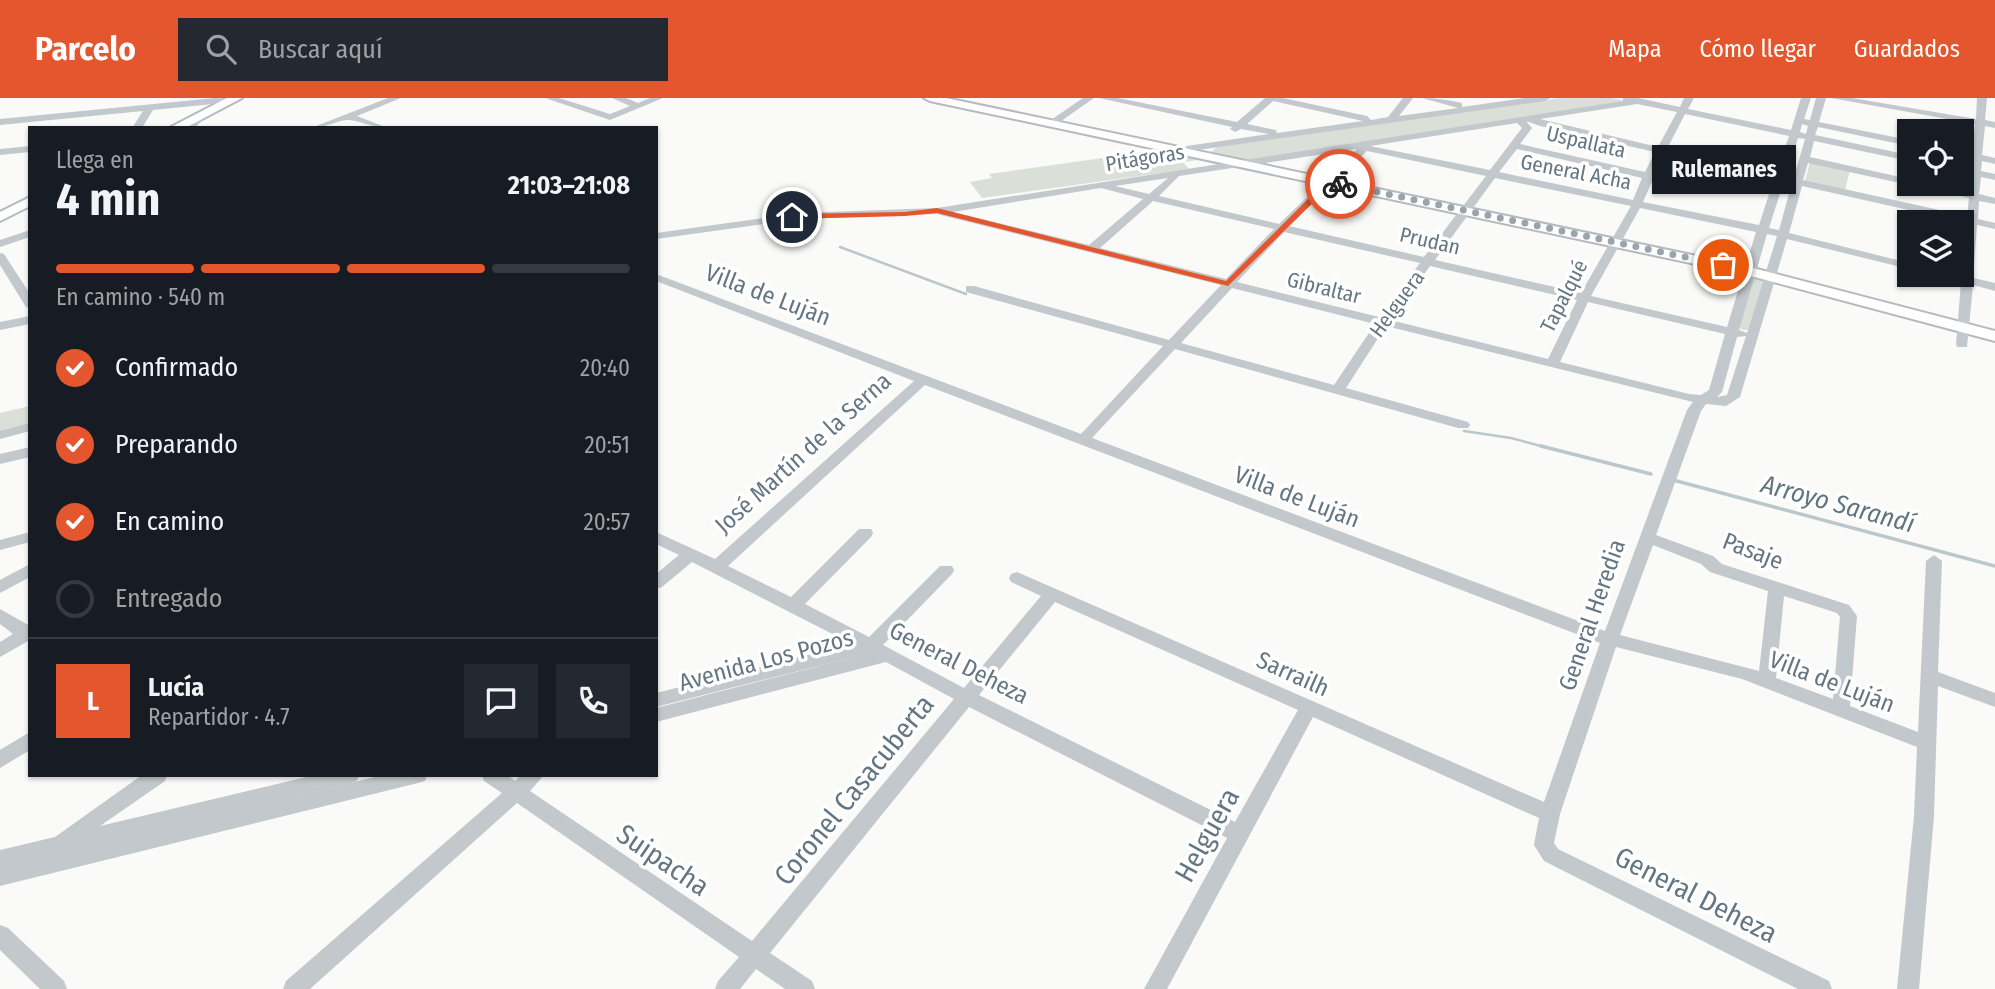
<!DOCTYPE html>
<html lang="es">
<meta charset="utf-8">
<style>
:root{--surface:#171b24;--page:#242831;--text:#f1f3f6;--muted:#9ea1a6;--line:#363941;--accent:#e4572e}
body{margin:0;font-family:"Fira Sans Condensed",sans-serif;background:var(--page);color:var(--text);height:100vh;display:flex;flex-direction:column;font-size:26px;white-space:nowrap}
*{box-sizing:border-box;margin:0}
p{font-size:23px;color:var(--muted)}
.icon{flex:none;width:38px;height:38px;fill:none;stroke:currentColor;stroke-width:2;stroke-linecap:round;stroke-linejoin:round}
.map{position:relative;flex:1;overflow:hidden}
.details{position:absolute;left:28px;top:28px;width:630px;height:651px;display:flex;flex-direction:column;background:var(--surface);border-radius:0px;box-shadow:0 2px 5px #0004}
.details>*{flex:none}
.fabs{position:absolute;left:1897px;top:21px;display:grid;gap:14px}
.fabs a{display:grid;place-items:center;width:77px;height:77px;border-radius:0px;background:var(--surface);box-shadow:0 2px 5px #0004;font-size:35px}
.pin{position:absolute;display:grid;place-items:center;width:60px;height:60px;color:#fff;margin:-30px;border:4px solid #fff;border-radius:50%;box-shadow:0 2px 7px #0007}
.courier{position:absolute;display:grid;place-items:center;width:70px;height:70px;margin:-35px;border:5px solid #e4572e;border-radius:50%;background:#fff;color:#222;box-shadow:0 2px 9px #0007}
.bubble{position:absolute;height:49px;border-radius:0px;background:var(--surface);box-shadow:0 2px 5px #0004;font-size:23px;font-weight:700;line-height:49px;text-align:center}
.summary em{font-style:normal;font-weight:700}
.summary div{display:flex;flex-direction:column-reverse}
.summary{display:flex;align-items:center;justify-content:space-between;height:119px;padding:0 28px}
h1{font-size:46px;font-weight:700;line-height:52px}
.bar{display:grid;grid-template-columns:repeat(4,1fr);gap:10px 7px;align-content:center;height:84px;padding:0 28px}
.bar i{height:9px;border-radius:5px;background:var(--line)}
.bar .selected{background:var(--accent)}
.bar p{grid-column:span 4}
.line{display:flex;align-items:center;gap:18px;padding:0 28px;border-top:2px solid var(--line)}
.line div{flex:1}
.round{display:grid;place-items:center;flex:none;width:74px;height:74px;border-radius:0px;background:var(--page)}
ol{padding:0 28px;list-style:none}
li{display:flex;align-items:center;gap:21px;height:77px}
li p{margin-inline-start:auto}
li .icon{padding:7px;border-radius:50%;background:var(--accent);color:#fff;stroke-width:4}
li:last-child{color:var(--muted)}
li i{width:38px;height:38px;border:4px solid var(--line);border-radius:50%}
header{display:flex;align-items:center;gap:42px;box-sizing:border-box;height:98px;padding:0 35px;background:var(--accent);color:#fff}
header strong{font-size:33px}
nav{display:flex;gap:38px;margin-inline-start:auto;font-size:24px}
.search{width:490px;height:63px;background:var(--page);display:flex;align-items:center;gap:18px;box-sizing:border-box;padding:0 24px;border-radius:0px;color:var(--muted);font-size:26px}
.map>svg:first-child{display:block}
.green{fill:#dadfd7}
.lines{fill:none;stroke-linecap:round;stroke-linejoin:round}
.stream-far1{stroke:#bbc7cb;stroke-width:2.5}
.stream{stroke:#bbc7cb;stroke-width:3.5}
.major-casing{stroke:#b5babe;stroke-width:4}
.minor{fill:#c3c8cc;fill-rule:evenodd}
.major{fill:#fff;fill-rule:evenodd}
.route{fill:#e4572e}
.done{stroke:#99a4ac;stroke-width:7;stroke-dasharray:0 12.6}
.labels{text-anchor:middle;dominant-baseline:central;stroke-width:7;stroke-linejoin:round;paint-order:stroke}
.far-street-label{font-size:21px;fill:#657683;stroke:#fff}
.street-label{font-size:24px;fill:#657683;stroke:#fff}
.water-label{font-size:26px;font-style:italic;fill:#60757c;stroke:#fff}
.near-street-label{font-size:28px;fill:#657683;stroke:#fff}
</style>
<header>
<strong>Parcelo</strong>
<div class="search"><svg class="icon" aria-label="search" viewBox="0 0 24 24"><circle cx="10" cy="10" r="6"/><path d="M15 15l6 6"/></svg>Buscar aquí</div>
<nav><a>Mapa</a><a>Cómo llegar</a><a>Guardados</a></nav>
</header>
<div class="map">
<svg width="1995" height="891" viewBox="0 0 1995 891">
<rect width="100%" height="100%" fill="#fafaf8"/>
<g class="green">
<polygon points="1560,0 1612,0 1626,3 1244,63 1210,55 1217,49"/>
<polygon points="1159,52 1205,61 1183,64 1189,71 982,100 970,84 992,80 989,76"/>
<polygon points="1810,64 1850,72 1845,92 1805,83"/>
<polygon points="1754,180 1763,183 1748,232 1743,232 1739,230"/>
<polygon points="30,308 30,326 0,334 0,315"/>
</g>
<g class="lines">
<g class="stream-far1">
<polyline points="840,149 966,196"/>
<polyline points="1464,333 1511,340 1548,350"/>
</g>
<g class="stream">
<polyline points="1541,348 1651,376"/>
<polyline points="1673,382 1995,468"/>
</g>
<defs>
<g id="major">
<polygon points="227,0 242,0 185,30 169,30"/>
<polygon points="924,0 946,0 1749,169 1995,233 1995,243 1747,177 930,3"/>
<polygon points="30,99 30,108 0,123 0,114"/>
</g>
</defs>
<use href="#major" class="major-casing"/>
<g class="minor">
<polygon points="215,0 238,1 233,4 153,12 142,30 132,30 143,13 0,27 0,21"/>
<path d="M388 0H401L357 18 388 30C372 30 362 23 349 22 341 21 325 30 311 30Z"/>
<polygon points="545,0 559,0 610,16 630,8 612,0 626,0 638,5 650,0 663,0 610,22"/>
<polygon points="1083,0 1094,0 1054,28 1048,28 1048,24"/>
<path d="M1099 0H1118L1237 24 1265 0H1283L1367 18 1371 22 1388 19 1403 0H1413L1399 18 1458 10 1422 0C1436 0 1449 2 1462 5V9L1525 0H1550L1545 3 1177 55 1173 54V50L1269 36 1241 31 1235 34 1230 31 1232 29ZM1273 3 1363 23 1277 35 1276 32 1247 26Z"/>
<path d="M1623 0H1638L1680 9 1684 0H1694L1688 11 1791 32 1801 0H1811L1804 21 1810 22 1816 0H1826L1819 24 1909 42V48L1818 29 1815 37 1909 57V63L1814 43 1810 59 1909 81V86H1913L1909 87 1808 65 1803 82 1967 118 1969 100 1914 86H1932L1969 94 1971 77 1962 75V69L1971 71 1972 61 1962 59V53L1972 55 1975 26 1831 0H1852L1976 21 1977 0H1987L1985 22 1995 24V30L1985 28 1982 57 1995 60V66L1982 63 1981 73 1995 76V82L1981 79 1979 96 1995 100V106L1979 103 1978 121 1995 125V131L1977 127 1973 180 1995 185V193L1973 187 1967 249H1957L1956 246 1961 184 1939 177H1962L1966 125 1802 88 1789 135 1909 165V171L1787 141 1740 299 1726 308 1706 306 1701 313 1656 437 1713 458 1722 466 1849 507 1857 518 1850 608 1918 634 1926 463 1934 457 1942 463 1938 574 1995 595V609L1938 588 1934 718 1919 891H1897L1914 718 1917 649 1742 581 1616 549 1560 716 1554 745 1558 751 1829 883 1832 891H1798L1544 763 1534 747 1539 720 1313 619 1167 891H1144L1227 740 969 609 770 855 812 883 815 891H785L756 871 740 891H715L718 883 739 859 517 705 310 891H283L286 883 502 695 484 683 482 677H507L515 683 521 677H544L530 693 752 843 954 601 886 564 656 624V610L869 555 656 609V595L852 546 692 464 662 489 656 491V476L679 457 656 446V434L715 461 914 283 656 183V176L1081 336 1163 248 966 194V188H974L1169 242 1221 187 937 116 799 121 656 141V135L799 115 937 110 1623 3ZM1637 6 1677 14 1658 49 1540 21ZM1685 16 1789 38 1776 75 1667 51ZM1526 23 1540 28 1655 54 1645 74 1520 46 1532 30ZM1517 25 1522 30 1490 72 1370 48ZM1802 26 1808 28 1806 36 1800 34ZM1798 40 1805 41 1794 79 1786 78ZM1357 51 1279 126 1159 98 1179 78ZM1517 51 1642 80 1633 102 1499 74ZM1367 53 1486 78 1424 159 1289 128ZM1664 56 1774 81 1759 127 1643 104ZM1168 80 1149 96 1115 88ZM1495 80 1631 108 1581 195 1435 162ZM1784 83 1792 85 1779 132 1769 130ZM1101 90 1143 101 1089 147 953 114ZM1153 103 1274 131 1226 181 1100 150ZM1640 110 1756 134 1727 229 1591 198ZM1284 134 1420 165 1379 219 1237 184ZM1767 136 1777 138 1747 235 1739 232ZM1430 168 1577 202 1548 261 1390 222ZM1232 190 1375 226 1334 287 1181 245ZM1588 204 1725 236 1709 292 1701 297 1689 296 1560 264ZM1386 228 1693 304 1687 312 1605 533 1092 340 1175 251 1458 330H1468L1470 327 1468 324 1346 290ZM1746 238 1727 297 1717 299 1722 294 1737 239ZM925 287 1600 545 1544 704 1017 474 1011 476 1009 480 1011 484 1041 498 964 590 883 547 952 476 954 472 952 468H940L869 539 805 506 871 439 873 435 871 431H859L791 499 728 468ZM1653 447 1701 466 1710 474 1768 493 1759 573 1620 537ZM1784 498 1837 515 1840 519 1833 601 1776 580ZM1055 504 1298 612 1235 724 979 597Z"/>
<polygon points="199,15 207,17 195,30 184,30"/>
<polygon points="30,48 30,54 0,57 0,51"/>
<polygon points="30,132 30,139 0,149 0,142"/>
<polygon points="0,155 4,156 30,196 30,210 26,209 0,167"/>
<polygon points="30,218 30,226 0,232 0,224"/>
<polygon points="30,325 30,333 0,341 0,333"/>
<polygon points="30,349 30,359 0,366 0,356"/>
<polygon points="30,434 30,444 0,452 0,442"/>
<polygon points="30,466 30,479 0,495 0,482"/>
<polygon points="0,511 30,528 30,542 0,559 0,544 13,536 0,526"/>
<polygon points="30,634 30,652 0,670 0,652"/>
<polygon points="142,677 167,677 165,683 100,728 315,677 359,677 357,683 350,685 253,709 383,677 427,677 425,683 418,685 0,788 0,752 55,739"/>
<polygon points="0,827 8,830 64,883 67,891 40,891 0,852"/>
</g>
<use href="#major" class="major"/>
</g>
<polygon class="route" points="1326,83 1344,86 1340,89 1331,87 1228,188 937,115 905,118 792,121 788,119 792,116 905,114 937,110 1226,183"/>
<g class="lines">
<polyline class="done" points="1340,86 1723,167"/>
</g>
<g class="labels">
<g class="far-street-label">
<text transform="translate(1586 44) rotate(13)">Uspallata</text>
<text transform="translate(1145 60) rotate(-9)">Pitágoras</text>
<text transform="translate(1576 74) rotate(11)">General Acha</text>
<text transform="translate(1430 143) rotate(13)">Prudan</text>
<text transform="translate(1324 190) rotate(14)">Gibraltar</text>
<text transform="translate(1564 198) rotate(-63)">Tapalqué</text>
<text transform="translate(1397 206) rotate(-54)">Helguera</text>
</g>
<g class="street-label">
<text transform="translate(768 197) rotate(21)">Villa de Luján</text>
<text transform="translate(803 355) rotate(-42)">José Martín de la Serna</text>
<text transform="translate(1297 399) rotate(21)">Villa de Luján</text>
<text transform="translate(1753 453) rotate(21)">Pasaje</text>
<text transform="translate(1592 517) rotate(-71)">General Heredia</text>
<text transform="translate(766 562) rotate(-15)">Avenida Los Pozos</text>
<text transform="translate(959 565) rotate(27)">General Deheza</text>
<text transform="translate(1293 576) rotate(24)">Sarrailh</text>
<text transform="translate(1832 584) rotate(21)">Villa de Luján</text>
</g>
<g class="water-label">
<text transform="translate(1838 406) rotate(15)">Arroyo Sarandí</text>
</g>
<g class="near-street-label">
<text transform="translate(854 692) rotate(-51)">Coronel Casacuberta</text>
<text transform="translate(1207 737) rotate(-61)">Helguera</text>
<text transform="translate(663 762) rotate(34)">Suipacha</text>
<text transform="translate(1696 797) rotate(27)">General Deheza</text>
</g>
</g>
</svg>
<div class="fabs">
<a><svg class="icon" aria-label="locate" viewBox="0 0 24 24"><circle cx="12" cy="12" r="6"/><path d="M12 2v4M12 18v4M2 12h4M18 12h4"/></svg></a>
<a><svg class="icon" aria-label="layers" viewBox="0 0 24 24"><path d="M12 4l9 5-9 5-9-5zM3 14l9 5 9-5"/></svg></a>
</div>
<div class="pin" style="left:1723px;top:167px;background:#ea580c"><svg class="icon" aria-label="bag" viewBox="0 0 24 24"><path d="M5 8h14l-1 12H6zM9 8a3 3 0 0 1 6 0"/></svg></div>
<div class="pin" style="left:792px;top:119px;background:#1f2937"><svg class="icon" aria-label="home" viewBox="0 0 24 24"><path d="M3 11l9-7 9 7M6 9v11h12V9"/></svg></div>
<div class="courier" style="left:1340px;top:86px"><svg class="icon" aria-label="bike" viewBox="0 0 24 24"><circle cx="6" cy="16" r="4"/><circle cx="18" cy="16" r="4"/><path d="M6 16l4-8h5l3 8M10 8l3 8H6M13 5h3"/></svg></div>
<div class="bubble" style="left:1652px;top:47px;width:144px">Rulemanes</div>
<section class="details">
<div class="summary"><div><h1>4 min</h1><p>Llega en</p></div><em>21:03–21:08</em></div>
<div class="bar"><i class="selected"></i><i class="selected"></i><i class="selected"></i><i></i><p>En camino · 540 m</p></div>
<ol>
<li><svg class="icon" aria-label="check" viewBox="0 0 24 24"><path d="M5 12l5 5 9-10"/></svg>Confirmado<p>20:40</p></li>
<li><svg class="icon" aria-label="check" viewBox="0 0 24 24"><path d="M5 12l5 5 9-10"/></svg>Preparando<p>20:51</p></li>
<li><svg class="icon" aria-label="check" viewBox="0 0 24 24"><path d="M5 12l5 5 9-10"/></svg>En camino<p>20:57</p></li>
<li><i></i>Entregado</li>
</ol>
<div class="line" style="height:126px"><b class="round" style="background:var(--accent);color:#fff">L</b><div><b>Lucía</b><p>Repartidor · 4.7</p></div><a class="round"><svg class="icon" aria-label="chat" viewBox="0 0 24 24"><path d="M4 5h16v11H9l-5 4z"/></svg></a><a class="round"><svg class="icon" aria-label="phone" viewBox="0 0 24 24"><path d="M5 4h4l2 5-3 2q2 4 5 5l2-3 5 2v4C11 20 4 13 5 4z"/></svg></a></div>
</section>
</div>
